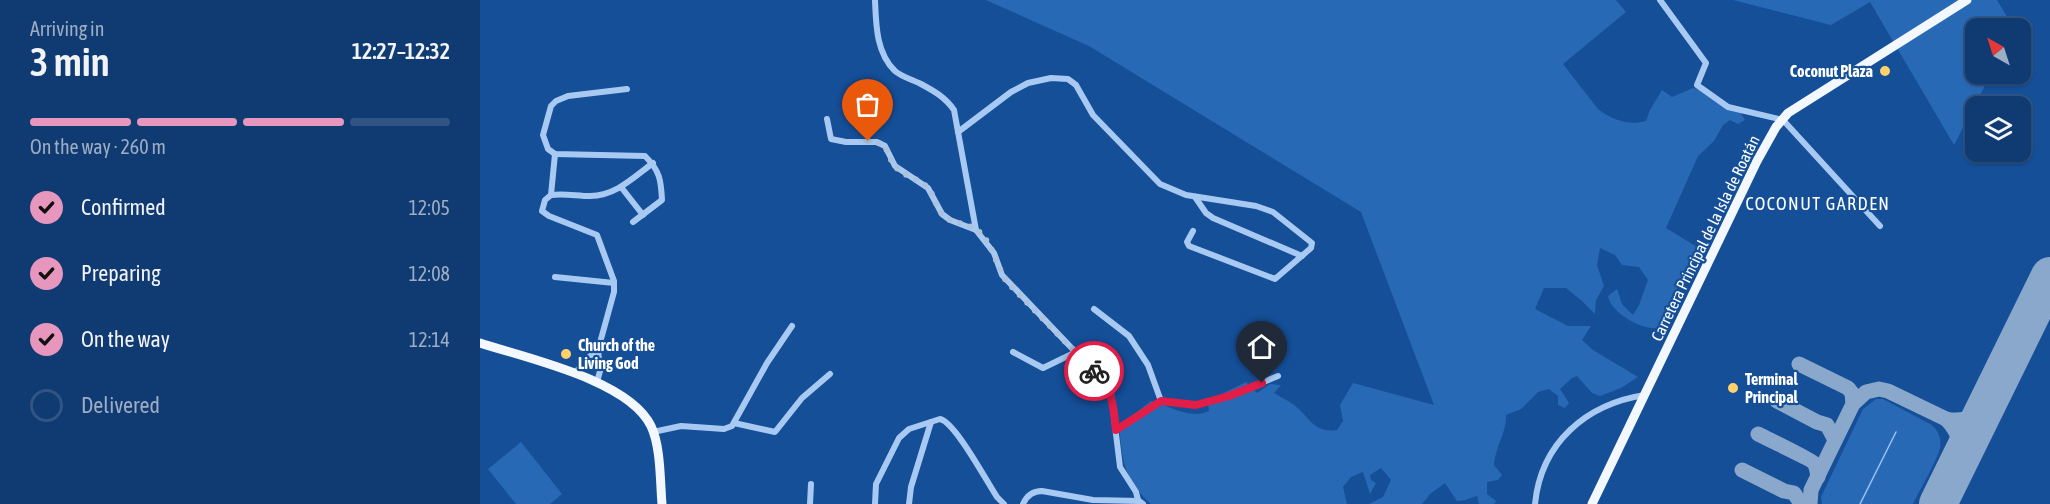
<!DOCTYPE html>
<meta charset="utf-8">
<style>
:root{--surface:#103b72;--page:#1e467a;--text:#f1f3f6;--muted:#9cadc4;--line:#305584;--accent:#e797bd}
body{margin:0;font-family:"Asap Condensed",sans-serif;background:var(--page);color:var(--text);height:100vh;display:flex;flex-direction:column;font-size:22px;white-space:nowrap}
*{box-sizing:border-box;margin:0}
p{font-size:20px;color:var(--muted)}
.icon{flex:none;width:33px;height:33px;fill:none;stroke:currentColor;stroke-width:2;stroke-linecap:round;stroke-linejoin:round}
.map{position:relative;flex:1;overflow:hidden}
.panel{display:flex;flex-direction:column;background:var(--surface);width:480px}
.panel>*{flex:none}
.needle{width:39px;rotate:321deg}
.buttons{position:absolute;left:1485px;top:18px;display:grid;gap:12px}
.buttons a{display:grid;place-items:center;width:66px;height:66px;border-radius:12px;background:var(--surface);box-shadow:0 2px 4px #0004,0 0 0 2px var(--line);font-size:30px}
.pin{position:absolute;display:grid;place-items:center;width:51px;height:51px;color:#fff;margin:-62px -26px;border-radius:50% 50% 50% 0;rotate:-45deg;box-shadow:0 0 6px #0007}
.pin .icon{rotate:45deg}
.courier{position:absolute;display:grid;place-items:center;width:60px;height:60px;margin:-30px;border:4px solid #e11d48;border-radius:50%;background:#fff;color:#222;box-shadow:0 2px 8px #0007}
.headline em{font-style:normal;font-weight:600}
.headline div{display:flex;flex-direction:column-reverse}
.headline{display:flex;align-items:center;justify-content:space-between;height:102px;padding:0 30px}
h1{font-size:39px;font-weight:600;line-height:45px}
.bar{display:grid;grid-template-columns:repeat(4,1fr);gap:9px 6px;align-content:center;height:72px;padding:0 30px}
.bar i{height:8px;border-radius:4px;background:var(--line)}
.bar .active{background:var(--accent)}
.bar p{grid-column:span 4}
ol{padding:0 30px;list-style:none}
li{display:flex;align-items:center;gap:18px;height:66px}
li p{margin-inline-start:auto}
li .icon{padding:6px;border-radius:50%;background:var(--accent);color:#111;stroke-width:4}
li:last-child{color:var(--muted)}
li i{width:33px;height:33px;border:3px solid var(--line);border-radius:50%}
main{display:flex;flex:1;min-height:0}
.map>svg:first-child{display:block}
.green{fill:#2869b6}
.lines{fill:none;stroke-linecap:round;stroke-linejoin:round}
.stream{stroke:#9ac5f5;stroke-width:1.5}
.taxiway{stroke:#8aa7cc;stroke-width:15}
.runway{stroke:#8aa7cc;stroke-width:38}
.street{stroke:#a8caf2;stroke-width:6}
.primary{stroke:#f3f8ff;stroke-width:9}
.done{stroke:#adc1db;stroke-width:6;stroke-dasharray:0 10.8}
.route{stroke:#e11d48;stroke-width:8}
.poi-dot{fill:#ffd369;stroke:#154f98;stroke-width:2}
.labels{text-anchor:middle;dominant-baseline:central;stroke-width:4.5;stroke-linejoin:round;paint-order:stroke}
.poi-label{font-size:16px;font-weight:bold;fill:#fff;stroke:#154f98;text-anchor:start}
.street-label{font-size:16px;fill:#fff;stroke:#154f98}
.neighbourhood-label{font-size:18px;letter-spacing:1.5px;fill:#fff;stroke:#154f98}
</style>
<main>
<section class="panel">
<div class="headline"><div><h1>3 min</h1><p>Arriving in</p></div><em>12:27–12:32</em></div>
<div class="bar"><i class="active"></i><i class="active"></i><i class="active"></i><i></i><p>On the way · 260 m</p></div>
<ol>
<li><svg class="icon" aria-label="check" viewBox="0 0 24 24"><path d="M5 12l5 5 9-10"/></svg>Confirmed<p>12:05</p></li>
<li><svg class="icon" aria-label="check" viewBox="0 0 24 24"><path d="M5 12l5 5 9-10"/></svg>Preparing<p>12:08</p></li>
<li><svg class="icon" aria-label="check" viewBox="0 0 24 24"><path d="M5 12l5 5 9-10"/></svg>On the way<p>12:14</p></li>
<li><i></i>Delivered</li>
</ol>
</section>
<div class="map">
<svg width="1570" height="504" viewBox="0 0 1570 504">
<rect width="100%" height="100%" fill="#154f98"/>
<g class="green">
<path d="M506 0H1136L1146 12 1083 64 1118 109C1132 120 1149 126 1166 121L1170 110 1182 90 1192 97 1213 88 1221 90 1260 112 1265 120 1258 124 1250 120 1243 125 1234 141 1218 156 1186 228 1222 250 1219 258 1202 278 1178 328C1161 330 1131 313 1128 296L1137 289 1142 304 1153 315 1159 305 1168 280 1159 267 1142 265 1135 255 1120 248 1117 265 1124 286 1116 300 1115 314 1102 301 1086 288H1064L1055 309 1088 326H1111L1102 340 1113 350 1158 377 1141 388 1120 396 1112 393 1097 376 1092 378 1080 389 1089 403 1085 408 1078 405V396L1069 389 1058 392 1041 409 1026 415C1027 432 1015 447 1014 465L1022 475 1018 480 1007 482V494L1016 501 1014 504H999L997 496 985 500 977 501 965 483 950 494 942 504H889L903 497 911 480 901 468 890 475 891 480 896 483 890 494 883 472 871 477 863 487 867 504H671C643 478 643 462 639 426L671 401C691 406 709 420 729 411L728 401 766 382 777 393 790 384 801 385 794 393C800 397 808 400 814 405 831 418 833 433 857 430L863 421 860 405 873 383 954 405 881 212 609 46Z"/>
<polygon points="1253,0 1517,0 1534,28 1496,28 1496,74 1511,74 1474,145 1390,2 1351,25"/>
<path d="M1396 399H1403L1450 424C1458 429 1462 439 1460 448 1456 463 1440 489 1433 504H1342L1341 497 1383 409Z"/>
<polygon points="41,442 82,494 70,504 36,504 8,469"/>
</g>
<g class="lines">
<polyline class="stream" points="1380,504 1416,432"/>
<g class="taxiway">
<polyline points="1319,364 1368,388 1372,393 1373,404"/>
<polyline points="1297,401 1337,422 1347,425 1355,440"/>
<path d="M1466 419C1479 432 1481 443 1479 461"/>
<path d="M1278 434C1286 438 1332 460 1334 463 1337 467 1337 472 1338 477"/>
<polyline points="1262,470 1304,491 1314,493 1321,504"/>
<path d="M1330 504 1331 490 1373 404 1386 392 1399 389 1408 391 1466 419C1486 423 1497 416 1509 400"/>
</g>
<polyline class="runway" points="1458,504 1570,276"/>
<g class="street">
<path d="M395 0C396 24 396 53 415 71 422 77 433 80 441 84 454 91 465 97 474 110L496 230 514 253 522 275 624 382 631 393 640 467 656 492 659 504"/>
<polyline points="1180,0 1226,63 1217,85 1248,107 1303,120 1400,226"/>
<path d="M147 89 88 96 76 101 71 106 63 135 68 149 75 154 165 156C180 171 181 180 182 200L153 222"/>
<polyline points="347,119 351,139 366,142 397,142 405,146 415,166 448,188 462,214 470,220 496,230"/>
<polyline points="478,132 531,92 548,83 571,78 588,79 596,85 613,115 680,184 706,195 776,206 793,212 832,243 831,248 795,279 709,246 707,242 713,231"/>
<polyline points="141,187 163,215"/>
<polyline points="71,195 75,154"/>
<polyline points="715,197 726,213 733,218 822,256"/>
<polyline points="75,277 134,283"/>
<polyline points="614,309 649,336 668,365 681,401"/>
<polyline points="533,352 563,368 596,352"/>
<polyline points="95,373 109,357 118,350"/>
<path d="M117 382 120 371 118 350 134 292V281L117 235 69 216 62 211 65 200 71 195C84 193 97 196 110 196 135 196 153 178 173 163"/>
<polyline points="254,423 295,432 322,398 350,374"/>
<polyline points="636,430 681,401 716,405 749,396 798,376"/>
<polyline points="173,432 201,426 244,429 252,426 287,363 312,326"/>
<polyline points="330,504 331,484"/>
<path d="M395 504 396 484 419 438 429 429 460 419C475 422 507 482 517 497L524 504"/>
<polyline points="429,504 431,487 451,422"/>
<path d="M543 504C547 495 553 491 562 491L613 500 659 501 663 504"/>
<path d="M1055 504C1061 443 1106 404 1165 395"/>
</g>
<g class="primary">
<path d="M0 343C46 358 149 380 171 426 181 447 180 481 182 504"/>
<polyline points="1112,504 1277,161 1296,127 1308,113 1487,0"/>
</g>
</g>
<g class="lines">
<path class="done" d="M388 141C414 143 404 158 419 170 427 177 439 179 447 187 454 194 456 207 463 215 472 224 487 223 497 230 513 243 516 266 527 282L614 371"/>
<path class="route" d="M614 371C633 391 633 403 636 430L681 401 716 405 749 396 782 383"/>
</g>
<g class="poi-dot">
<circle cx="1405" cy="71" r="6"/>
<circle cx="86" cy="354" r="6"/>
<circle cx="1253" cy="388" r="6"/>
</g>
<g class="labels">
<g class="poi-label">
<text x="1393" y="71" text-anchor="end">Coconut Plaza</text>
<text x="98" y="345">Church of the<tspan x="98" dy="18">Living God</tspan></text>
<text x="1265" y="379">Terminal<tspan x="1265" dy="18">Principal</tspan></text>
</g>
<g class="street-label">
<text transform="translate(1225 238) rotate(-64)">Carretera Principal de la Isla de Roatán</text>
</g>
<g class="neighbourhood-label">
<text x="1338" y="203">COCONUT GARDEN</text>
</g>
</g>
</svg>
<div class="buttons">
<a><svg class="needle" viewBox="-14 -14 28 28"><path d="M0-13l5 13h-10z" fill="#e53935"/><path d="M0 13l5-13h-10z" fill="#9cadc4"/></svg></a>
<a><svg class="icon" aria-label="layers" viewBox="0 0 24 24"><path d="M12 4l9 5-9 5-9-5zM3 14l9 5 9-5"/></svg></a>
</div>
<div class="pin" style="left:388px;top:141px;background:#ea580c"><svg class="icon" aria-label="bag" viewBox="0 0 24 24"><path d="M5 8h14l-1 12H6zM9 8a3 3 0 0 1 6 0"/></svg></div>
<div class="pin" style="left:782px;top:383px;background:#1f2937"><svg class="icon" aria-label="home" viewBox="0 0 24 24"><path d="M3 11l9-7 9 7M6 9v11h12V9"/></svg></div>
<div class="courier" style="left:614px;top:371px"><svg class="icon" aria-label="bike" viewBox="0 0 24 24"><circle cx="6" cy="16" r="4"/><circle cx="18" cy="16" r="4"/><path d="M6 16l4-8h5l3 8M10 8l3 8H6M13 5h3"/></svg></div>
</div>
</main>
